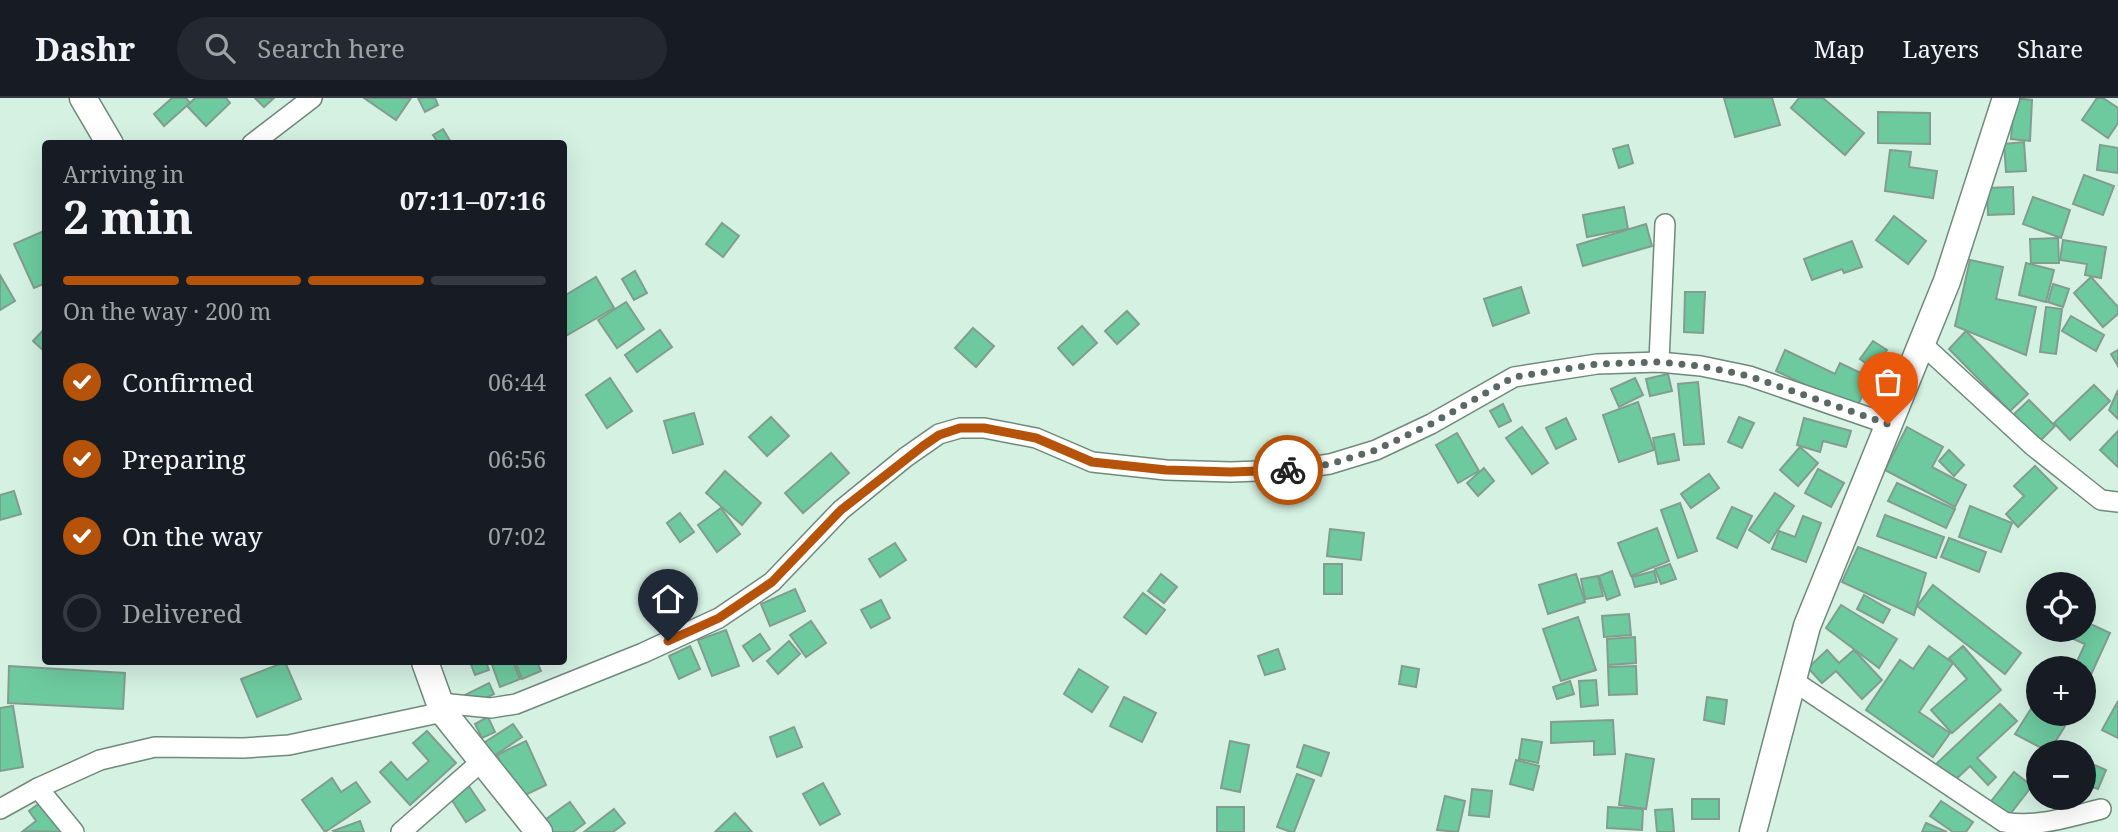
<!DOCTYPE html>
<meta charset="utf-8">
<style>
:root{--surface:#171b24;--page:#242831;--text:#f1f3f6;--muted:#9ea1a6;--line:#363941;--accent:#b45309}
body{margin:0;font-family:"Noto Serif",serif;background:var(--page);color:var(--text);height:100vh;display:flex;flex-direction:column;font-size:26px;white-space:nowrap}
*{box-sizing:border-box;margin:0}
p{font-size:23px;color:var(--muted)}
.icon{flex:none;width:38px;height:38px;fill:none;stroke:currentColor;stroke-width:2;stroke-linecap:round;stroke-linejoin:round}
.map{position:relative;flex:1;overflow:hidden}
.panel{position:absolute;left:42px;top:42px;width:525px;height:525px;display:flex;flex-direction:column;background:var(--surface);border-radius:7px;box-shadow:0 7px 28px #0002}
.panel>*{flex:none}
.tools{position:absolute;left:2026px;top:474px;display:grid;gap:14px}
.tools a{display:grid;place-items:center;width:70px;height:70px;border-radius:50%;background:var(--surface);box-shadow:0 7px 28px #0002;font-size:35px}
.pin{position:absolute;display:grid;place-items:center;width:60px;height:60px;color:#fff;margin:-72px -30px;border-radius:50% 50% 50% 0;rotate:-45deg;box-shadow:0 0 7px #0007}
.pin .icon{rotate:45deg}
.courier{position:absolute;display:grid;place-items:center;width:70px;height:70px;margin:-35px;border:5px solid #b45309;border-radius:50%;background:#fff;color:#222;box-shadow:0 2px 9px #0007}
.overview em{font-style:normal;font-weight:700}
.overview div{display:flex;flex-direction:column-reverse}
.overview{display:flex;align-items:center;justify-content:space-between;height:119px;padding:0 21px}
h1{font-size:46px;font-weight:700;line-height:52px}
.bar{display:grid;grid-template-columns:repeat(4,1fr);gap:10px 7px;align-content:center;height:84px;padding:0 21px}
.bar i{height:9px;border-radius:5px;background:var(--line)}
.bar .on{background:var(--accent)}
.bar p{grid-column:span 4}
ol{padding:0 21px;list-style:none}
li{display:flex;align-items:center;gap:21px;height:77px}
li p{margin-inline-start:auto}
li .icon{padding:7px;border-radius:50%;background:var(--accent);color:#fff;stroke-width:4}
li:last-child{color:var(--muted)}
li i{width:38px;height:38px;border:4px solid var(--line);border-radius:50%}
header{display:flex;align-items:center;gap:42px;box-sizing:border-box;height:98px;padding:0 35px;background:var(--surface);border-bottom:2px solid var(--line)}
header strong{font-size:33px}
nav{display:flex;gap:38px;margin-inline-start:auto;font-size:24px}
.search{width:490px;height:63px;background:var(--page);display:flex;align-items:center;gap:18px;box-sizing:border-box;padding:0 24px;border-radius:38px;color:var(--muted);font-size:26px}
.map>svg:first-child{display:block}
.building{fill:#6dca9f;stroke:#829d8f;stroke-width:2}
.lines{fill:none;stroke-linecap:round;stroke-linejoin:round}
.street-casing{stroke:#6f897b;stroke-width:22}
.secondary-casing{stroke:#6f897b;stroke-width:29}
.street{stroke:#fff;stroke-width:19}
.secondary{stroke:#fff;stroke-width:26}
.done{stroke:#5a6a62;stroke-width:7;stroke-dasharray:0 12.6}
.route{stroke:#b45309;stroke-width:9}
</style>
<header>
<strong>Dashr</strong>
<div class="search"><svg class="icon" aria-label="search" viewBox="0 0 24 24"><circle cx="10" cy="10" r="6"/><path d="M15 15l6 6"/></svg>Search here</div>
<nav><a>Map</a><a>Layers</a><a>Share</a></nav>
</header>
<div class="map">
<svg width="2118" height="734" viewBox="0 0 2118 734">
<rect width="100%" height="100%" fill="#d4f1e2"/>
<g class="building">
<polygon points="172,0 186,0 190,5 164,28 154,16"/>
<polygon points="195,0 226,0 230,5 206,28 187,8"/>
<polygon points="255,0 274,0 264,9"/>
<polygon points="364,0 411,0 396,22"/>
<polygon points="418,0 435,0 438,7 425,14"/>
<polygon points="1724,0 1772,0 1780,27 1735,39"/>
<polygon points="1799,0 1823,0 1864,35 1845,57 1791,10"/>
<polygon points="2014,0 2032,2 2030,43 2011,41"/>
<polygon points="2097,0 2103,0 2118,10 2118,25 2108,40 2082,22"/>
<polygon points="1878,14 1930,15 1930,46 1878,45"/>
<polygon points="443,31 452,46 439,46 433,37"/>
<polygon points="2024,44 2026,73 2006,74 2004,46"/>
<polygon points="1628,47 1633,65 1619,70 1613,51"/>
<polygon points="2100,47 2118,50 2118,75 2097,72"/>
<polygon points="1890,52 1911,54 1909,69 1937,73 1933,100 1885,93"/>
<polygon points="2084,77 2114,88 2103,117 2073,106"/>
<polygon points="2013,89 2014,116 1988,117 1987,90"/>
<polygon points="2033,99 2070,112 2061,140 2023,126"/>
<polygon points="1624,109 1628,131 1587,139 1583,117"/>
<polygon points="1894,118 1926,143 1908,166 1876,142"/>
<polygon points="722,125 739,138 723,159 706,146"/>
<polygon points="1646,126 1652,148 1583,168 1577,147"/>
<polygon points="46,132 46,185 34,190 14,146"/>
<polygon points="2058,140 2059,165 2031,165 2030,141"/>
<polygon points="2063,142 2106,149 2101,180 2085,177 2087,166 2060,162"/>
<polygon points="1852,143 1862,169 1844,175 1842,171 1812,182 1804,161"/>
<polygon points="1970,162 2003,169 1996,201 2036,209 2026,257 1955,228"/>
<polygon points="2026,165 2054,172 2046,204 2019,197"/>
<polygon points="635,173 647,195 634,202 622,181"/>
<polygon points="0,177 15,203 0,212"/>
<polygon points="596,179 614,210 564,239 564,198"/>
<polygon points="2091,179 2118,209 2118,216 2103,229 2074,195"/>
<polygon points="2053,186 2069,191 2063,209 2048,204"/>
<polygon points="1521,189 1529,215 1493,228 1484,201"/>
<polygon points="1685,194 1705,194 1703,235 1684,234"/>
<polygon points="626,204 644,231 617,250 598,222"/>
<polygon points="2046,209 2062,211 2056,256 2040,254"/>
<polygon points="1127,213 1139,226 1117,246 1105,233"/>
<polygon points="2071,218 2104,237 2096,253 2062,233"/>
<polygon points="1082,228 1097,245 1073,267 1058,250"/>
<polygon points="46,229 46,255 33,243"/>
<polygon points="973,230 994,248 976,269 955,250"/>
<polygon points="660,232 672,249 637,274 625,257"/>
<polygon points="1966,233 2028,296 2010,313 1949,251"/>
<polygon points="1873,243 1887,252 1874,271 1860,261"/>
<polygon points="1785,252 1835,276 1840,265 1871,280 1856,311 1776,273"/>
<polygon points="2118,252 2118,268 2111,256"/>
<polygon points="1668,276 1672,293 1650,298 1646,281"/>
<polygon points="610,280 632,313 607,330 586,297"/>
<polygon points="1635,280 1643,297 1619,309 1611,291"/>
<polygon points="1698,284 1704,346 1684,347 1678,286"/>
<polygon points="2094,287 2110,303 2070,342 2054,325"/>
<polygon points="2118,292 2118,321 2109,312"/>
<polygon points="2029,302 2055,328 2039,344 2013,317"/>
<polygon points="1638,304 1654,352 1619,364 1603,317"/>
<polygon points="1503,306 1511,323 1499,329 1490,313"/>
<polygon points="694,315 703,346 673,355 664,323"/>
<polygon points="771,319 789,338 767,358 749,339"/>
<polygon points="1739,319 1754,325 1742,350 1728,344"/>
<polygon points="1566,320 1576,341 1556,351 1546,330"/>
<polygon points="1804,320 1851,333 1846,349 1823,343 1820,354 1797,347"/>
<polygon points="1522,329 1548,365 1532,376 1506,340"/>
<polygon points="1907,329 1943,349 1932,369 1966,387 1955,409 1885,372"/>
<polygon points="2118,333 2118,369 2100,352"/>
<polygon points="1457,335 1479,373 1458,385 1436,347"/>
<polygon points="1674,336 1679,362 1658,366 1653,340"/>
<polygon points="1800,349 1818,365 1798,388 1780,372"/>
<polygon points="1949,352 1964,367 1954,378 1939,363"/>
<polygon points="831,355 849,375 803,415 785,395"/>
<polygon points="2035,368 2057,390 2018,429 2006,416 2024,398 2014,388"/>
<polygon points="1484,370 1494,383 1478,398 1467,385"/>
<polygon points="1818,371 1844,385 1831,409 1805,395"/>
<polygon points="725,373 761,405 742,427 706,395"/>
<polygon points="1709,376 1719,390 1691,410 1681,396"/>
<polygon points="1897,385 1955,411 1946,430 1888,403"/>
<polygon points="14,393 21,416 0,422 0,397"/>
<polygon points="1775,395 1794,408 1769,445 1749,432"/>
<polygon points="1680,405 1697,453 1678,460 1661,412"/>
<polygon points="1970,408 2012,425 2001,454 1959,439"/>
<polygon points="1732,409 1752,418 1737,450 1717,440"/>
<polygon points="721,410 740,436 717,454 698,427"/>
<polygon points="680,415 694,434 680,444 667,425"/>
<polygon points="1885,417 1944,439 1936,460 1877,438"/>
<polygon points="1803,418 1821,425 1806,464 1772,451 1779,433 1795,439"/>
<polygon points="1657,430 1669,463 1631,478 1618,445"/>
<polygon points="1330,431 1364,435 1361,462 1327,458"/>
<polygon points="1949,440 1986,454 1979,474 1941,459"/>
<polygon points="895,445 906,462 880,479 869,461"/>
<polygon points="1858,449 1926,475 1914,517 1842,484"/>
<rect x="1324" y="466" width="18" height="30"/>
<polygon points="1670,466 1676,481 1661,486 1655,471"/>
<polygon points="1612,473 1620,497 1607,502 1599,478"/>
<polygon points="1654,473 1657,484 1635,489 1632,479"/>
<polygon points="1161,476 1177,489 1164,505 1148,493"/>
<polygon points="1576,476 1585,504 1548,516 1539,487"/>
<polygon points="1598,478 1603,498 1585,501 1581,481"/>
<polygon points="1933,487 2021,555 2005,576 1917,508"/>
<polygon points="795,491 805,513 770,528 761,506"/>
<polygon points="1143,495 1165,512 1146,536 1124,519"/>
<polygon points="1864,497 1890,512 1883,525 1857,511"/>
<polygon points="881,502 890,520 871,530 861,512"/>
<polygon points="1841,507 1897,541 1879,570 1826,530"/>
<polygon points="1629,516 1631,537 1604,539 1602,518"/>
<polygon points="1578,519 1596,572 1561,583 1543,531"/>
<polygon points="811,523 826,545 806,559 790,537"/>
<polygon points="2084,523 2110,535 2084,592 2084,570 2074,570 2085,546 2071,540 2075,532 2084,532"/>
<polygon points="726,532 739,568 712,578 698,542"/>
<polygon points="760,536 770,551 753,563 743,548"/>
<polygon points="1635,539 1636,565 1608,567 1607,541"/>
<polygon points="789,543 800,556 778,576 767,563"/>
<polygon points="690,548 700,571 679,581 669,558"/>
<polygon points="1929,548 1953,565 1919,614 1950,635 1933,659 1866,612 1900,562 1913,571"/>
<polygon points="1963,548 2001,592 1952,635 1931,612 1967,581 1949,560"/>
<polygon points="1278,551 1285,571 1265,577 1258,558"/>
<polygon points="1827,552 1839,565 1854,552 1882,582 1862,601 1836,573 1822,585 1808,570"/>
<polygon points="285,564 301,601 257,619 241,581"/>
<polygon points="470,564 486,564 489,572 475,577"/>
<polygon points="491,564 513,564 520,581 500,589"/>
<polygon points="515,564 537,564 541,573 522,581"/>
<polygon points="9,568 125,575 123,611 8,605"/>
<polygon points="1402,568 1419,571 1416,589 1399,586"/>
<polygon points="1636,568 1637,596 1609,597 1608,569"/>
<polygon points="1079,571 1108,589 1092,614 1064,596"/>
<polygon points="1596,582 1598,607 1581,609 1579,583"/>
<polygon points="1570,583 1574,596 1557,601 1553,589"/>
<polygon points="489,585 494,596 470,608 465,597"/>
<polygon points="1124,599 1156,615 1142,644 1110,628"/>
<polygon points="1707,599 1727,602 1724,626 1704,622"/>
<polygon points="2118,603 2118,640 2102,632"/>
<polygon points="2000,606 2017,623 1977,660 1996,679 1988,687 1970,668 1951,686 1934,668"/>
<polygon points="13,608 23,669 0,673 0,610"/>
<polygon points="2032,609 2039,613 2039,616 2044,616 2065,628 2049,654 2015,636"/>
<polygon points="488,619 495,634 482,640 475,626"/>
<polygon points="1613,622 1615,656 1594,657 1594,643 1551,645 1551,624"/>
<polygon points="513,626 522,639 491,660 482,646"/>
<polygon points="794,629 802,649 777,659 770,639"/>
<polygon points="427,633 456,665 410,707 380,674 391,664 407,682 429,663 413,645"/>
<polygon points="1522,641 1542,644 1538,665 1519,661"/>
<polygon points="526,643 546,687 517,701 497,657"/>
<polygon points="1230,643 1249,647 1240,694 1221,690"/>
<polygon points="1304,647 1329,655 1321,678 1297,669"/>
<polygon points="1626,656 1654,661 1646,711 1619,707"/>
<polygon points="1516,662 1539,668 1533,692 1510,686"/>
<polygon points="2090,665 2106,672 2098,691 2084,686"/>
<polygon points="2014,674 2032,688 2007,720 1989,706"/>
<polygon points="1297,676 1314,682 1294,734 1291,734 1277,729"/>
<polygon points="332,680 341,694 356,684 370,704 325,734 302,702"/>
<polygon points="466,684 485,712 466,724 448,696"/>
<polygon points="823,685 840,716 820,727 803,696"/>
<polygon points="1472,691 1492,693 1489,719 1469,717"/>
<polygon points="1445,698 1465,703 1458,734 1437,732"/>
<rect x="1692" y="701" width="27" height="20"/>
<polygon points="1941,703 1973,724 1966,734 1953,734 1930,718"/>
<polygon points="41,704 63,734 23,733 36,723 29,713"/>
<polygon points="570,704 585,725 573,734 550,734 542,724"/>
<rect x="1217" y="709" width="27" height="25"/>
<polygon points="1608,709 1643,711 1642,732 1607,730"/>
<polygon points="614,711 625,725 613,734 584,734"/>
<polygon points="1672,711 1674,734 1657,734 1655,712"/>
<polygon points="735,715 752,734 715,734"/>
<polygon points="360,723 364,734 334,734 333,733"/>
<polygon points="1926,725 1947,734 1922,734"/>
</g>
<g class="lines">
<defs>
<g id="street">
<polyline points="252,46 312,0"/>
<polyline points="1921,245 2033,348 2101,402 2118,404"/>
<polyline points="1659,264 1665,126"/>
<path d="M1792 582 2004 724C2037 730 2069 719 2101 711"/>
<polyline points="440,605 491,610 516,606 643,555 719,520 772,484 841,412 906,359 939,336 960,330 984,330 1036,340 1092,364 1166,372 1231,374 1289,372 1330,366 1376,352 1431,326 1514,279 1597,266 1659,264 1701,268 1749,278 1888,326"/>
<polyline points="38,690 74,734"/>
<polyline points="0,711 38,690 100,662 155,649 243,650 289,647 443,614"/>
<polyline points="401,734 482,663"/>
</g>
<g id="secondary">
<polyline points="83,0 110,46"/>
<polyline points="425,564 443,614 539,734"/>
<polyline points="1753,734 1807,528 1947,183 2006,0"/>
</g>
</defs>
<use href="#street" class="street-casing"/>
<use href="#secondary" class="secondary-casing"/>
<use href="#street" class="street"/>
<use href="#secondary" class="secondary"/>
</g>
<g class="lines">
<polyline class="done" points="1288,372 1330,366 1376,352 1431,326 1514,279 1597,266 1658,264 1701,268 1749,278 1888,326"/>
<polyline class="route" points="668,543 719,520 772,484 841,412 923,348 939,337 960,330 984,330 1036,340 1092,364 1166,372 1231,374 1288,372"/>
</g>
</svg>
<div class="tools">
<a><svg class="icon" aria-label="locate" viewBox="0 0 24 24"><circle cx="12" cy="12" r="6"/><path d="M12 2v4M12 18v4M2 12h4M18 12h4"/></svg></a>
<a>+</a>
<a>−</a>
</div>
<div class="pin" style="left:1888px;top:326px;background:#ea580c"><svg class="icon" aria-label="bag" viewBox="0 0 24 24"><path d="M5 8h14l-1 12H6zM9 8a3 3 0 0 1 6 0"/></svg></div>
<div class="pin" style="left:668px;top:543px;background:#1f2937"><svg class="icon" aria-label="home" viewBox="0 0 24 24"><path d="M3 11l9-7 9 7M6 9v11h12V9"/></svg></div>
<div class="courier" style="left:1288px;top:372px"><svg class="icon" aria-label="bike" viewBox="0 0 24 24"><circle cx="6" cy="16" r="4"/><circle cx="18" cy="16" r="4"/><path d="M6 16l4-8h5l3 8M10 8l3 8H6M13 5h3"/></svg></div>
<section class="panel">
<div class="overview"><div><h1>2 min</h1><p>Arriving in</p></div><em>07:11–07:16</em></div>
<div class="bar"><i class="on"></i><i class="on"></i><i class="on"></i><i></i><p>On the way · 200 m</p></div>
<ol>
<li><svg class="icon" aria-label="check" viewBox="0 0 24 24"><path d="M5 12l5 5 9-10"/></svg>Confirmed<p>06:44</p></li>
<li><svg class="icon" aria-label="check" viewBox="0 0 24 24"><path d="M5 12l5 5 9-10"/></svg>Preparing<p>06:56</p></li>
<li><svg class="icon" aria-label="check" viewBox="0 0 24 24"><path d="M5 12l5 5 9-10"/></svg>On the way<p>07:02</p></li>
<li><i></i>Delivered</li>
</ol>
</section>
</div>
